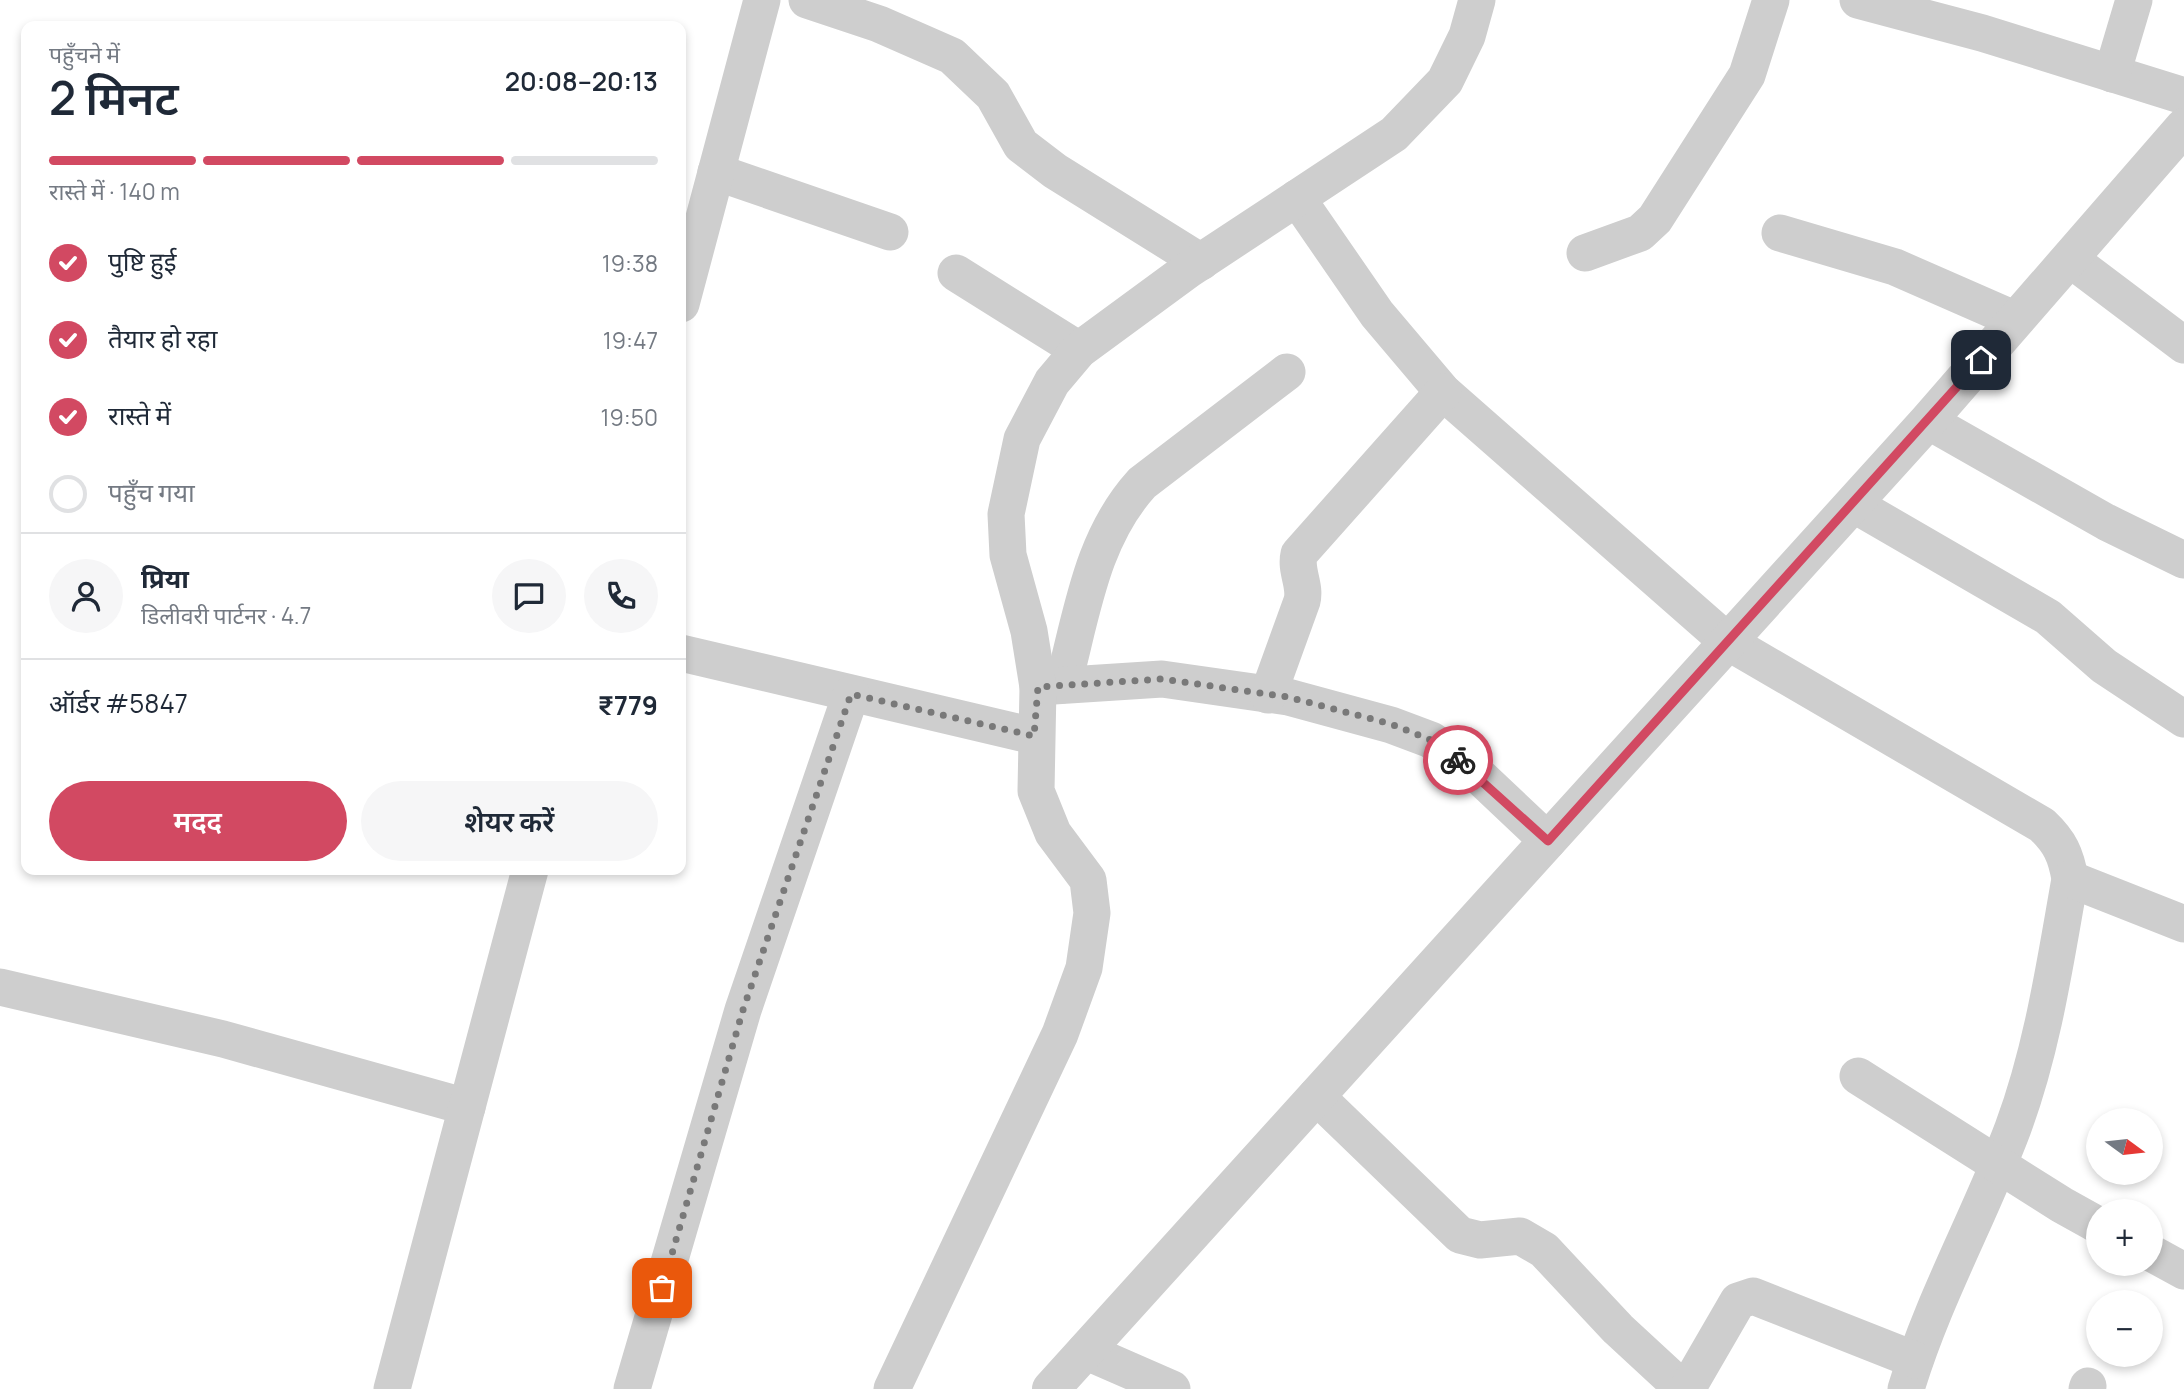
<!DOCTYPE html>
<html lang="hi">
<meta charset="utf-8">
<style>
:root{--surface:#fff;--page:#f6f6f7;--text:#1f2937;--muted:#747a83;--line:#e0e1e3;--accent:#d24962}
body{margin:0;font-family:Manrope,"Noto Sans Devanagari",sans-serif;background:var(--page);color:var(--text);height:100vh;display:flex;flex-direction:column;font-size:26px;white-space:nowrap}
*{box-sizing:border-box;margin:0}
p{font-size:23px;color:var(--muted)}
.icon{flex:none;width:38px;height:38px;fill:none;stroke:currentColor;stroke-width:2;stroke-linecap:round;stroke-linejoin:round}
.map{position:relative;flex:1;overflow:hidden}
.side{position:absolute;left:21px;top:21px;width:665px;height:854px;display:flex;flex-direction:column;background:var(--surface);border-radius:14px;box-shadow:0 4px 10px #0003}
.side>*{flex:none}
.needle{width:46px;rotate:105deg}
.tools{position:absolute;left:2086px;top:1108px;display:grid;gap:14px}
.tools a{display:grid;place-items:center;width:77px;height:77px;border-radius:50%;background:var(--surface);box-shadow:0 4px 10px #0003;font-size:35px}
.pin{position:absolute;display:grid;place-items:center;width:60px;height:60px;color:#fff;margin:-30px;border-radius:14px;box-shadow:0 4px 10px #0006}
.courier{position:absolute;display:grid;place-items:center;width:70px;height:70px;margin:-35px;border:5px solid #d24962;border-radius:50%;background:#fff;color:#222;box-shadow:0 2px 9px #0007}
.head em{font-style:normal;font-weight:600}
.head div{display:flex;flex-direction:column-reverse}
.head{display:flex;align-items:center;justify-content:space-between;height:119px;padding:0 28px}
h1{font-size:46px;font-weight:600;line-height:52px}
.bar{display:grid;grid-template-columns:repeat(4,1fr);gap:10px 7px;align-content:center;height:84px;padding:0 28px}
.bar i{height:9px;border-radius:5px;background:var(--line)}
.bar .current{background:var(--accent)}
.bar p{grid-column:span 4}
.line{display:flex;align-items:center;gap:18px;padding:0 28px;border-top:2px solid var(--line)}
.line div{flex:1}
.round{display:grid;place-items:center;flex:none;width:74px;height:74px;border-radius:37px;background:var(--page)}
ol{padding:0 28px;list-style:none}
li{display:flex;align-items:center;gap:21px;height:77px}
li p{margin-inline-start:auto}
li .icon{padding:7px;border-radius:50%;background:var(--accent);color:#fff;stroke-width:4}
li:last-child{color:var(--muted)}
li i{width:38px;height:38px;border:4px solid var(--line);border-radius:50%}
.button{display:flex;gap:14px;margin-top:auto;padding:14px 28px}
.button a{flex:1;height:80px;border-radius:42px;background:var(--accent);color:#fff;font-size:28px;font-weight:600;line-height:80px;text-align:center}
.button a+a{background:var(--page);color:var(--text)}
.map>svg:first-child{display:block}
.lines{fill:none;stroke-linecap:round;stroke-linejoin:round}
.minor{stroke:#cecece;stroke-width:37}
.tertiary{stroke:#cecece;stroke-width:38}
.done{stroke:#797979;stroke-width:7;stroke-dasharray:0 12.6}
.route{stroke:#d24962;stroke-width:9}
</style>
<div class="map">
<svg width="2184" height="1389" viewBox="0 0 2184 1389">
<rect width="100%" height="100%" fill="#fff"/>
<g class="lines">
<g class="minor">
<polyline points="807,0 879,24 952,56 993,95 1021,145 1055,171 1201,262"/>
<polyline points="1858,0 1982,33 2184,96"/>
<polyline points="2112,74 2134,0"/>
<polyline points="716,172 890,232"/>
<path d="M1297 198 1377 314 1443 392 1728 642 2042 825C2060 842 2066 855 2070 879 2055 963 2043 1047 2013 1128 1980 1216 1933 1299 1906 1389"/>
<polyline points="1780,233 1895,267 2016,320"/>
<polyline points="1585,253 1640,233 1655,219 1747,75 1771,0"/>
<polyline points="2070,259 2184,345"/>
<polyline points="956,273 1079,350"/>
<polyline points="681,304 762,0"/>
<polyline points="1928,421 2106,522 2184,560"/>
<polyline points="1853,504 2048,617 2104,666 2184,719"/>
<polyline points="681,653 1034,736"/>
<path d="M1063 685C1082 614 1091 539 1142 483L1287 372"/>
<polyline points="1038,687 1162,679 1288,697 1391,725 1431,740 1477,774 1548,841"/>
<path d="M1268 695 1302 601C1306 585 1295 571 1299 554L1443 392"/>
<polyline points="2070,879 2184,924"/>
<polyline points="0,987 223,1039 467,1107"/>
<polyline points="1858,1076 2062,1205 2098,1225"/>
<polyline points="1316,1096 1460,1235 1480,1240 1520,1236 1544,1250 1618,1329 1683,1389"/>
<polyline points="2151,1253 2184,1271"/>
<polyline points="1085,1351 1172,1389"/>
<polyline points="392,1389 530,870"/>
<polyline points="632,1389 743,1010 851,694"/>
<polyline points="892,1389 1060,1034 1084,968 1092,913 1088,880 1053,833 1036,791 1038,687 1029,631 1008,555 1006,514 1022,439 1052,382 1079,350 1188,270 1394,134 1445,81 1467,36 1477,0"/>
<polyline points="1687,1389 1738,1301 1753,1296 1915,1360"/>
<polyline points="2087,1389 2088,1386"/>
</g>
<polyline class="tertiary" points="1051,1389 1928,421 2184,127"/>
</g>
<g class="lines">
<polyline class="done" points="662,1288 743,1010 851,694 1034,736 1038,687 1162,679 1288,697 1391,724 1431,740 1458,760"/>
<polyline class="route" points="1458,760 1548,841 1981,360"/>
</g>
</svg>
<div class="tools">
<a><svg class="needle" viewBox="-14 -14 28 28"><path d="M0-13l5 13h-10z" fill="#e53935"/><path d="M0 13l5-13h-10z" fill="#747a83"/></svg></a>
<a>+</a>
<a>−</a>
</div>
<div class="pin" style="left:662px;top:1288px;background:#ea580c"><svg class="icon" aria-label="bag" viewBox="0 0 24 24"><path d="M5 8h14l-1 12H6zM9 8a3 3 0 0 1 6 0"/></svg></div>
<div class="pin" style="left:1981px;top:360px;background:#1f2937"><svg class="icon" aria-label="home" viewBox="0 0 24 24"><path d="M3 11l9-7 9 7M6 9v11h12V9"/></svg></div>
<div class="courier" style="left:1458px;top:760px"><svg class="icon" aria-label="bike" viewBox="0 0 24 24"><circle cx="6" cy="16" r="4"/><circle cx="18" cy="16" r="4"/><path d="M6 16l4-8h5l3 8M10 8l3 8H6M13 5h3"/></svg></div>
<section class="side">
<div class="head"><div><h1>2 मिनट</h1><p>पहुँचने में</p></div><em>20:08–20:13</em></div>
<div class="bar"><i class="current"></i><i class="current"></i><i class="current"></i><i></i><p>रास्ते में · 140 m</p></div>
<ol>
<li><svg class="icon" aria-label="check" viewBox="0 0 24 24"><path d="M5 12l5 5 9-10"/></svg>पुष्टि हुई<p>19:38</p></li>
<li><svg class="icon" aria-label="check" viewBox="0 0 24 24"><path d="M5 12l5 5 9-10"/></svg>तैयार हो रहा<p>19:47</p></li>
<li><svg class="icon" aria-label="check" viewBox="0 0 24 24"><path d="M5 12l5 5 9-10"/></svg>रास्ते में<p>19:50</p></li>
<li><i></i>पहुँच गया</li>
</ol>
<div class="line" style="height:126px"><a class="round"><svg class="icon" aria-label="person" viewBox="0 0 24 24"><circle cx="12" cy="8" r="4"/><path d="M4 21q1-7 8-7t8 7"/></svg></a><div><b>प्रिया</b><p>डिलीवरी पार्टनर · 4.7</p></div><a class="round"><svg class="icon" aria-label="chat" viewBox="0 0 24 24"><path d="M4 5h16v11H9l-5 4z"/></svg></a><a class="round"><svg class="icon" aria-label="phone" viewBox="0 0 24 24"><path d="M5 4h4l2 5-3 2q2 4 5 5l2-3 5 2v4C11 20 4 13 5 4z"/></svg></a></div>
<div class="line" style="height:91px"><div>ऑर्डर #5847</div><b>₹779</b></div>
<div class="button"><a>मदद</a><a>शेयर करें</a></div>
</section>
</div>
